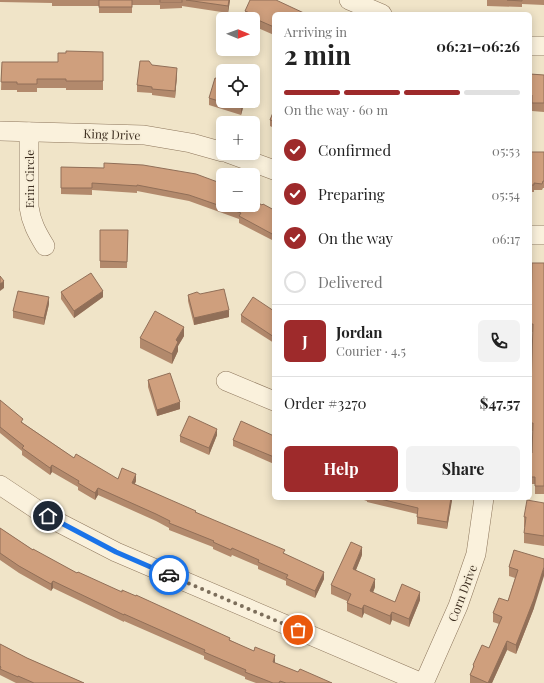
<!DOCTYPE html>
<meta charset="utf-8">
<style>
:root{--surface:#fff;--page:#f2f2f2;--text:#222;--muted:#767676;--line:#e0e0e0;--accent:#9e2a2b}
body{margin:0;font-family:"Playfair Display",serif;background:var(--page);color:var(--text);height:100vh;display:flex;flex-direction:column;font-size:15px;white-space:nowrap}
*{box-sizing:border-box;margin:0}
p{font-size:13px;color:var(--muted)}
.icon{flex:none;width:22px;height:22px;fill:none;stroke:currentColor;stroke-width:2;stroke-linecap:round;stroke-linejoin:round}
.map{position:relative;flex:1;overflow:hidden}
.side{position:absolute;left:272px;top:12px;width:260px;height:488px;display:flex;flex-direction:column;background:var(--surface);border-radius:6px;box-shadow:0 2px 10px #0003}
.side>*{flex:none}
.needle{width:26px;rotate:91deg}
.fabs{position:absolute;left:216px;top:12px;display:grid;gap:8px}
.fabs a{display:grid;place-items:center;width:44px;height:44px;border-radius:6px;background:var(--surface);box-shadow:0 2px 10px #0003;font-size:20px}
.pin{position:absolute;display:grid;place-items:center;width:34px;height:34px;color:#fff;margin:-17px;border:2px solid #fff;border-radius:50%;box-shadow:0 1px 4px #0007}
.courier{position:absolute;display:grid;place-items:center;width:40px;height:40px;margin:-20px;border:3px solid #1a73e8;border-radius:50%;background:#fff;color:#222;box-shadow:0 1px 5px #0007}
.summary em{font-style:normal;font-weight:700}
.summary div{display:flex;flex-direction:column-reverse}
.summary{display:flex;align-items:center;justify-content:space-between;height:68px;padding:0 12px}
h1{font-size:26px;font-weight:700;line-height:30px}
.bar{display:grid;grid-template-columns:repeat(4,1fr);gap:6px 4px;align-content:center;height:48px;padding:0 12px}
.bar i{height:5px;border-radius:3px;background:var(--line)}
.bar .current{background:var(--accent)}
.bar p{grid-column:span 4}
.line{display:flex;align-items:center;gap:10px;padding:0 12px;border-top:1px solid var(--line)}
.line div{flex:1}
.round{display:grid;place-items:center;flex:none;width:42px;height:42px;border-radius:6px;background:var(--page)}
ol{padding:0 12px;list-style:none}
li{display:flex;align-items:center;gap:12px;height:44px}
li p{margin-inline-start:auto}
li .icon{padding:4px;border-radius:50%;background:var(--accent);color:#fff;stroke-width:4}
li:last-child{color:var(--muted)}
li i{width:22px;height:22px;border:2px solid var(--line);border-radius:50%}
.action{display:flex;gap:8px;margin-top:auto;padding:8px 12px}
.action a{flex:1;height:46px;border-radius:6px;background:var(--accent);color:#fff;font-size:16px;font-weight:700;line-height:46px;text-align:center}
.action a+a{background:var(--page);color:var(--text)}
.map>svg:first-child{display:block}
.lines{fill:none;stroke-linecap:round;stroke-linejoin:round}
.minor-casing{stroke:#8d765c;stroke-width:20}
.minor{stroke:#faf1dc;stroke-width:19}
.wall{fill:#b2896c}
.shaded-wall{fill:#916f58}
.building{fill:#cf9f7d;stroke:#916f58}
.done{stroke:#7c6e5b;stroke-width:4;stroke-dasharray:0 7.2}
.route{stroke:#1a73e8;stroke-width:5}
.labels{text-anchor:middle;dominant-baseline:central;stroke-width:3.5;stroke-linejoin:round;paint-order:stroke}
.street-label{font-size:12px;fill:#3d2e20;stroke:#f7eed8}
</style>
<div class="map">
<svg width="544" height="683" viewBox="0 0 544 683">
<rect width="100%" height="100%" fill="#f0e4c8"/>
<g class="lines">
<defs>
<g id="minor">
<polyline points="349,0 382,14"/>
<polyline points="530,46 544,46"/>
<polyline points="0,131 144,135 191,143 223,152"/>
<path d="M29 132V207C31 222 37 233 45 246"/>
<polyline points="228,153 274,170"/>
<polyline points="530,235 544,235"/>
<polyline points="226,381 274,401"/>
<polyline points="0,485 48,517 116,552 422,683"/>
<polyline points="424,683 458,606 476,554 484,498"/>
</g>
</defs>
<use href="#minor" class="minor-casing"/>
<use href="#minor" class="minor"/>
</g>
<g class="wall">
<polygon points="0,0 230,0 228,13 182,6 182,8 160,9 160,5 132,5 132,13 99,13 99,6 52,6 52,3 0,2"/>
<polygon points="487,0 544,0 544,5 522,4 522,7 487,6"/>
<polygon points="245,11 274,14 274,35 258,28 258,24 253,22 253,19 245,19"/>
<polygon points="103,52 103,90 66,90 66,88 37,88 37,92 17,92 17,90 1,90 2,62 58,62"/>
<polygon points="152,65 177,75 175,98 152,95 152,93 137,92 137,85"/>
<polygon points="530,74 544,75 544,112 532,111 532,104 530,104"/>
<polygon points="209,98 223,101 245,101 241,115 209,105"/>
<polygon points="274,110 274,128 270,126 270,120"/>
<polygon points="530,152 544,152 544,188 543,188 542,190 534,190 534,192 530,192"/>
<polygon points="61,167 104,168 223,205 262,205 274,210 274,241 239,223 239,219 189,201 137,191 137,193 92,190 92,195 61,194"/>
<polygon points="100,230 128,230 127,268 100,268"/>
<polygon points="532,263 544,263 544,494 535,494 535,484 530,484 530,453 532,453 533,431 530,431 530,410 533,332 531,332"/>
<polygon points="61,292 103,297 74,318 61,299"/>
<polygon points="188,295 229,317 194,325 188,301"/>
<polygon points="49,304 44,325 13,318 13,311"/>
<polygon points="274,311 274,343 241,322 241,315"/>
<polygon points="184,336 178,346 178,351 172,364 140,348 140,338"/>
<polygon points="148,380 180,409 157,416 148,387"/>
<polygon points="0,400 23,423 74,458 118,479 136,481 135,484 285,554 324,579 315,598 286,585 286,581 258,569 258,566 232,555 231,557 213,549 213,547 169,530 169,528 156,521 98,495 95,500 78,490 78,487 52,472 50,475 22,455 22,451 0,433"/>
<polygon points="217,435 209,455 180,442 180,436"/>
<polygon points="274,436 274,464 233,446 233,440"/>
<polygon points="358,498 452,498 447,529 417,524 417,514 367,502 367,501"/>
<polygon points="544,503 544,546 524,543 524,533 525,527 524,527 524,517"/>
<polygon points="0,528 33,550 77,573 230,640 275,663 298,672 332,683 256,683 245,679 245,677 204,659 204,656 124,621 124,622 53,588 51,591 19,573 0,560"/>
<polygon points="514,550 534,608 516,654 507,650 492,683 470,683 470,675 473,669 473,665 489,648 499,624 493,622 493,613 508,601 515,578 509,576 509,567"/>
<polygon points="362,555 356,570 375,587 373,593 395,602 420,600 409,627 392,620 390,625 364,613 362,618 347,611 347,601 331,594 331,585"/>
<polygon points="0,644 27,658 84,683 16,683 0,675"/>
</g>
<g class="shaded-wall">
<polygon points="229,0 230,0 228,13 228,6"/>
<polygon points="177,68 177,75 175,98 175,91"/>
<polygon points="243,101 245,101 241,115 241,108"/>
<polygon points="4,281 4,288 0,291 0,284"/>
<polygon points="103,291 103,297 74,318 74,311"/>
<polygon points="49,297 49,304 44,325 44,318"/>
<polygon points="229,310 229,317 194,325 194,318"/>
<polygon points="184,327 184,336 178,346 178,351 172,364 172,354 176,340"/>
<polygon points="180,402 180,409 157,416 157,410"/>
<polygon points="217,429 217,435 209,455 209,448"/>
<polygon points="52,465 52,472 50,475 50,468"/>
<polygon points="136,474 136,481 132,489 132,483"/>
<polygon points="98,488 98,495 95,500 95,493"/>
<polygon points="451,498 452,498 452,501 447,529 447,522"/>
<polygon points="362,547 362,555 353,577 353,569"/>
<polygon points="544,567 544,576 534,608 516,654 516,645"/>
<polygon points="324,572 324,579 315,598 315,591"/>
<polygon points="375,579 375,587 370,599 370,591"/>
<polygon points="53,581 53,588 51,591 51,584"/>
<polygon points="420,592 420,600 409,627 409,619"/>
<polygon points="364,605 364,613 362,618 362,609"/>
<polygon points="392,612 392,620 390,625 390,616"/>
<polygon points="507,641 507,650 492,683 488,683"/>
<polygon points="275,655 275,662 273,662"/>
</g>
<g class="building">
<rect x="99" y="0" width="33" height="7"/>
<rect x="160" y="0" width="22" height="2"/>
<polygon points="186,0 229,0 228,6"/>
<polygon points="250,0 276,0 306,14 274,14 274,27 258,20 259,17 245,11"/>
<polygon points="507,0 522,0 522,1"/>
<polygon points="66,51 103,52 103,81 66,81 66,79 37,79 37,84 17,84 17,82 1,82 2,62 58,62 58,53 66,53"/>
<polygon points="140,61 149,61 152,65 177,68 175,91 152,89 152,87 137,85"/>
<polygon points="530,74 544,75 544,103 532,103 532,95 530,95"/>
<polygon points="215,78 223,80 223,101 243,101 241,108 209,98"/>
<polygon points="274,110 274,121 270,120"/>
<polygon points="530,152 544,152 544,181 543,181 542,184 534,183 534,185 530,185"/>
<polygon points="104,163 143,165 196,174 223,184 223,205 253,205 253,200 262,205 263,204 274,210 274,235 239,216 241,213 189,195 137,185 137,186 92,183 92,188 61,188 61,167 104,168"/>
<polygon points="100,230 128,230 127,262 100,261"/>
<polygon points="532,263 544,263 544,486 535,486 535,477 530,477 530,453 532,453 533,423 530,423 533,324 531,324"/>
<polygon points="91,273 103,291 74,311 61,292"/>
<polygon points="0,276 4,281 0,284"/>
<polygon points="224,289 229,310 194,318 188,295 197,292 200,294"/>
<polygon points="18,291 49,297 44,318 13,311"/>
<polygon points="253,297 274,311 274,337 241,315"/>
<polygon points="155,311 184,327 176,340 178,342 172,354 140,338"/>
<polygon points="170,373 180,402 157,410 148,380"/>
<polygon points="0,400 23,419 21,422 74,458 76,454 118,479 122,468 136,474 132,483 196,511 195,512 285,550 283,553 324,572 315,591 286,578 288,575 258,562 259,560 232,548 231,550 213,542 214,541 169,523 170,521 156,514 98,488 95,493 78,483 79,481 52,465 50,468 22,448 24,446 0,427"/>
<polygon points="189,416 217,429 209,448 180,436"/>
<polygon points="241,421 274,436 274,457 233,440"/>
<polygon points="376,498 451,498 447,522 417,517 418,508"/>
<polygon points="527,500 544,503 544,536 524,533 526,517 524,517"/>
<polygon points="0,528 33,550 33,549 77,573 78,572 122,592 122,590 136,596 136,595 230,638 229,640 254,651 255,647 275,655 273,662 298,672 300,669 332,683 286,683 280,681 279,683 273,683 245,672 246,670 204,652 205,650 124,614 124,615 53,581 51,584 19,566 0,553"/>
<polygon points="351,542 362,547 353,569 375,579 370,591 395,602 402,584 420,592 409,619 392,612 390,616 364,605 362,609 347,603 351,594 331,585"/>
<polygon points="514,550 544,559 544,567 534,599 516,645 507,641 488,683 470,675 474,666 473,665 482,645 489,648 502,617 493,613 499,598 508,601 518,570 509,567"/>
<polygon points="0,644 27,658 84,683 34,683 18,676 18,677 0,669 1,667 0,666"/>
</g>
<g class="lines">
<polyline class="done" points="169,575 298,630"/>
<polyline class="route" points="48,516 116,552 169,575"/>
</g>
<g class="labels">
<g class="street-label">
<text transform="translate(112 134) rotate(2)">King Drive</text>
<text transform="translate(29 179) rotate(-90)">Erin Circle</text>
<text transform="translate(462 593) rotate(-69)">Corn Drive</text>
</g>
</g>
</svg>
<div class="fabs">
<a><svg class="needle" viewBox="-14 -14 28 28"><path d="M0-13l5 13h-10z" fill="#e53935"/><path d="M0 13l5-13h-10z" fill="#767676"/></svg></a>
<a><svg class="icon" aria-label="locate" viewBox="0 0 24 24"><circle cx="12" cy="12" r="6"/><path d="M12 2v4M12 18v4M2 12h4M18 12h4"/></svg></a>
<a>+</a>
<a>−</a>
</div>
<div class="pin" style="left:298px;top:630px;background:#ea580c"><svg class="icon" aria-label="bag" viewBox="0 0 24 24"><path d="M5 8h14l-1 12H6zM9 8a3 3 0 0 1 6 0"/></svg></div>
<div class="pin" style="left:48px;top:516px;background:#1f2937"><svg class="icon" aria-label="home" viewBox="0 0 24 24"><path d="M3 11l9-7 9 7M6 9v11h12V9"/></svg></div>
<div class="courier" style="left:169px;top:575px"><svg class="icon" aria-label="car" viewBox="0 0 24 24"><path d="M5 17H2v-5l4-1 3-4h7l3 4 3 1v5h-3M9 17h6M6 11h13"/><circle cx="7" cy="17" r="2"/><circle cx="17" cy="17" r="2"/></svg></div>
<section class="side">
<div class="summary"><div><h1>2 min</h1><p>Arriving in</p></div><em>06:21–06:26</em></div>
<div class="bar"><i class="current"></i><i class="current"></i><i class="current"></i><i></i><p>On the way · 60 m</p></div>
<ol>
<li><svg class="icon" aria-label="check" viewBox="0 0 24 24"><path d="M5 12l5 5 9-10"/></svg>Confirmed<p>05:53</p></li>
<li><svg class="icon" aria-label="check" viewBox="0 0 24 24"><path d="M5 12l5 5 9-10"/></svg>Preparing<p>05:54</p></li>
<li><svg class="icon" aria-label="check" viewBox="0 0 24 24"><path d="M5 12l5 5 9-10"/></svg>On the way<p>06:17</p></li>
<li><i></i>Delivered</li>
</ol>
<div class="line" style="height:72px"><b class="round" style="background:var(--accent);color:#fff">J</b><div><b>Jordan</b><p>Courier · 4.5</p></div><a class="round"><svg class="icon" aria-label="phone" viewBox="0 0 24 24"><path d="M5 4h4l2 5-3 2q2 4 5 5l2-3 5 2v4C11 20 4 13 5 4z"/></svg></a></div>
<div class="line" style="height:52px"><div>Order #3270</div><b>$47.57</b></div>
<div class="action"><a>Help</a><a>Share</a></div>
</section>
</div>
